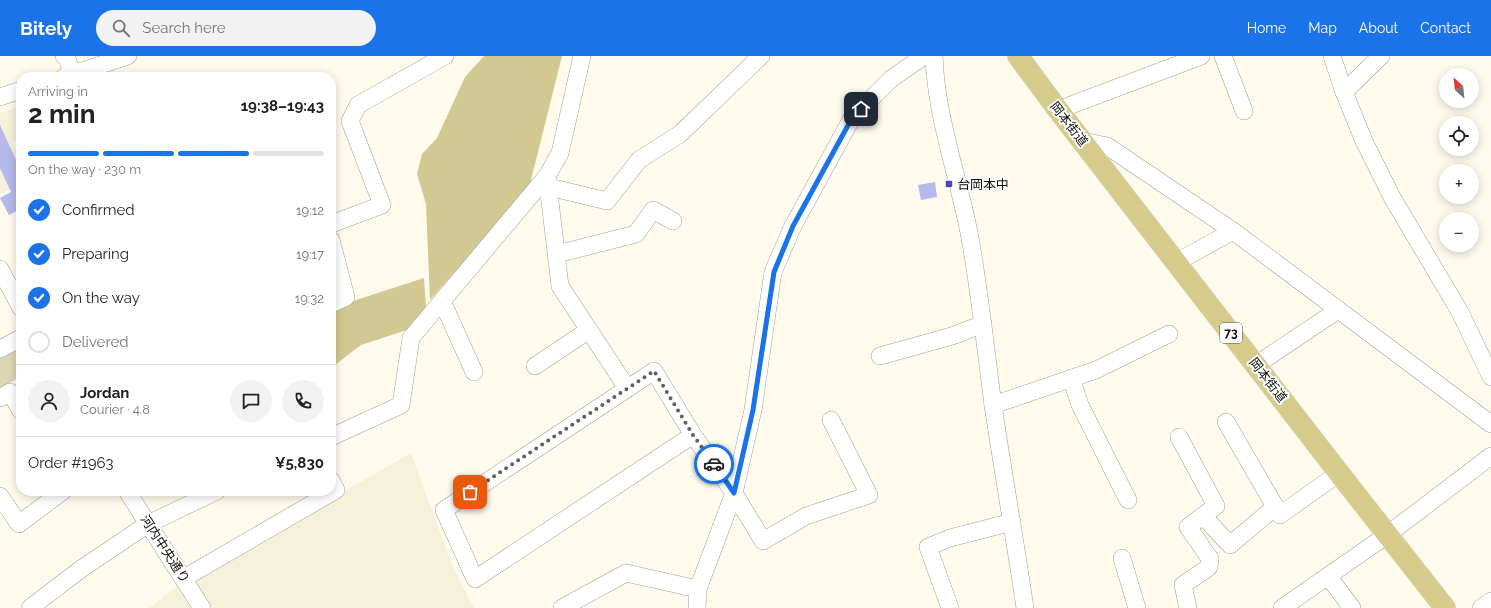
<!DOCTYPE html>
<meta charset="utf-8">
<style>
:root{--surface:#fff;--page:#f2f2f2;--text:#222;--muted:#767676;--line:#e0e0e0;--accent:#1a73e8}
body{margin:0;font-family:Raleway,"Noto Sans JP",sans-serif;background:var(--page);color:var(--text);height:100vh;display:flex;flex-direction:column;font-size:15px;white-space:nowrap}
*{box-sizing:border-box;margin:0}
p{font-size:13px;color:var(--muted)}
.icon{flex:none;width:22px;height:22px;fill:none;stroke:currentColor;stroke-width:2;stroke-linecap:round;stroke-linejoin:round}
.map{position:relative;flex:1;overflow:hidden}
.details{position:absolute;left:16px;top:16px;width:320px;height:424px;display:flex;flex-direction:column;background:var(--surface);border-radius:16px;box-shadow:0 2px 10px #0003}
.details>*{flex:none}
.needle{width:26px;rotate:333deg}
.buttons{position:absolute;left:1439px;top:12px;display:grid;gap:8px}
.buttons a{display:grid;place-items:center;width:40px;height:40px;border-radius:50%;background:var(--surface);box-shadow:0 2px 10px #0003;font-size:20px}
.pin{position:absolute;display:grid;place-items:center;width:34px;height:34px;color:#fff;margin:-17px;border-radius:8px;box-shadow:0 2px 6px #0006}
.courier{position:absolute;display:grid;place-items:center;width:40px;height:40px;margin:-20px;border:3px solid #1a73e8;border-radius:50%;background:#fff;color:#222;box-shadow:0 1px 5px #0007}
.summary em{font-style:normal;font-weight:700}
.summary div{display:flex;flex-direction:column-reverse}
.summary{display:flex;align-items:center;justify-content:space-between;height:68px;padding:0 12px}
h1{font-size:26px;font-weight:700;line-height:30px}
.bar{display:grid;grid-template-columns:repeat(4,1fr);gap:6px 4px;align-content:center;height:48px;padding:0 12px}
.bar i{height:5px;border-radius:3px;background:var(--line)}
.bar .active{background:var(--accent)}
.bar p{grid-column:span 4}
.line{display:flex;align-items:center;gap:10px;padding:0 12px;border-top:1px solid var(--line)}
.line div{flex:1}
.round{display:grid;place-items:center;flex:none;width:42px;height:42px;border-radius:21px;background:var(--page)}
ol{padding:0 12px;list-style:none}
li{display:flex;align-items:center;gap:12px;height:44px}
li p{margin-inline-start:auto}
li .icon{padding:4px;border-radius:50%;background:var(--accent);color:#fff;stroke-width:4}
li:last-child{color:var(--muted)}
li i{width:22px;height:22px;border:2px solid var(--line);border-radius:50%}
header{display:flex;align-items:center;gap:24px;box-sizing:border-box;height:56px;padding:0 20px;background:var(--accent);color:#fff}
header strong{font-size:19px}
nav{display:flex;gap:22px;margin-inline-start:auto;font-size:14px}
.search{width:280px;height:36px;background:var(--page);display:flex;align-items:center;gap:10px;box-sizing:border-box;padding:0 14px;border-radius:22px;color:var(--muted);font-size:15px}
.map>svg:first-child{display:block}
.built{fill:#f4f1db}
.green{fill:#dcd6b3}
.forest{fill:#d2c892}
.building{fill:#b7b8eb}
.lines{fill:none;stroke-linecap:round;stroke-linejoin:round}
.minor-casing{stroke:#a29f92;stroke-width:18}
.major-casing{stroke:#ddd;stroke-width:22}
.minor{stroke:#fff;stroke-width:17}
.major{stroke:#d7cb8b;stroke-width:21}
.done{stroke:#626159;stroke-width:4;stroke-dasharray:0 7.2}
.route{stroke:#1a73e8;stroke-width:5}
.poi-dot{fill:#5341b9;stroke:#fff;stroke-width:1.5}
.labels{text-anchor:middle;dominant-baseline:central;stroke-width:4;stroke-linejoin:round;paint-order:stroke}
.shield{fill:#fff;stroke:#565653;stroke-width:1}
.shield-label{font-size:12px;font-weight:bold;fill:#0e0e09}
.street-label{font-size:13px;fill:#0e0e09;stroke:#fff}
.poi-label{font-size:13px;fill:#0e0e09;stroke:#fff;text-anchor:start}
</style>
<header>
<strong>Bitely</strong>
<div class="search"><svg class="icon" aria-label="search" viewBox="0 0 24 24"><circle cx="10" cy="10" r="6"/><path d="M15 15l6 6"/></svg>Search here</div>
<nav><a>Home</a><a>Map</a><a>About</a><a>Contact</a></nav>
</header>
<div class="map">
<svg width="1491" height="552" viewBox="0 0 1491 552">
<rect width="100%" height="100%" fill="#fefbed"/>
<g class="built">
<polygon points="21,50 21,83 12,86 21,105 21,128 0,138 0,57"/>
<polygon points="411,397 452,509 474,552 149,552 174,533"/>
</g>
<polygon class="green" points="21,290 21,320 0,333 0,301"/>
<g class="forest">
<polygon points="484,0 562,0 529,132 430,244 426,148 417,118 422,98 437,82 465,21"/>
<polygon points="424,222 426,251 410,273 361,289 331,312 331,255 356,244"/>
</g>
<g class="building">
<polygon points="0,69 21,115 21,158 19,154 9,159 0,142 11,136 0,112"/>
<polygon points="935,126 937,141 921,144 918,129"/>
</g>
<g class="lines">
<defs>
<g id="minor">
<polyline points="64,0 67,3 73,18"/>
<polyline points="582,0 560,97 547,120 560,230 627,332"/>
<path d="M934 0C936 63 960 124 971 187 980 240 986 295 993 349 1003 416 1015 484 1025 552"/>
<polyline points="1223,0 1244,55"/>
<polyline points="1332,0 1344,36 1364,85 1393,143 1460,256 1491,321"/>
<polyline points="64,21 128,0"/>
<polyline points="1344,36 1381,0"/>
<polyline points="0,41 21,34"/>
<polyline points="1058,54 1201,0"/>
<polyline points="1083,85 1107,90 1233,175 1491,368"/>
<polyline points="549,131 607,145 639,104 680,78 761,0"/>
<polyline points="331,168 382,149 350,65 358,49 445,0"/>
<polyline points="331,184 346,241 331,248"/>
<polyline points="557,198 636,178 653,154 673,165"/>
<polyline points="1177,206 1233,175"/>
<polyline points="0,213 21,252"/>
<polyline points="442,245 474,316"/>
<polyline points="0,293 21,282"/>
<polyline points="880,300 952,280 983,268"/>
<polyline points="1256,309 1338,254"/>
<polyline points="535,310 589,274"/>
<polyline points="1071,322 1080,349 1128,444"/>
<polyline points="0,342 10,336 21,355"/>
<polyline points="993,349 1096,314 1169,278"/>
<polyline points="1226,366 1280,459 1339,417"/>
<polyline points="693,379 475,523 444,454 654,315 693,379 734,437 763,485 806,460 869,439 831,364"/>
<polyline points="331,381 401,349 411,282 547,120"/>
<polyline points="1179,381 1216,450 1188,471 1210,503 1209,511 1183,529 1188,552"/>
<polyline points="127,435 202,552"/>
<polyline points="0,440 19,468 63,435"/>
<polyline points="1203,460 1230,489 1275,451"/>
<polyline points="1122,502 1137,552"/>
<polyline points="1328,520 1352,552"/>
<polyline points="184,522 336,434 331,424"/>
<polyline points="30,552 81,513 148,468 217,435"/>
<polyline points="562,552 626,517 698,533"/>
<polyline points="697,552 698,533 734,437 753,354 773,216 793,170 852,62 891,23 924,0"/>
<polyline points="950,552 928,491 950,482 1012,466"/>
<polyline points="1282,552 1387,479 1491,400"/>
<polyline points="1481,552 1491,545"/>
</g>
<polyline id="major" points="1018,0 1058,54 1339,417 1445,552"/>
</defs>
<use href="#minor" class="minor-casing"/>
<use href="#major" class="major-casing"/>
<use href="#minor" class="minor"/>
<use href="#major" class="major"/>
</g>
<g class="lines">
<polyline class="done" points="470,436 654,315 693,379 714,408"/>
<polyline class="route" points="714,408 734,437 753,354 774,216 793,170 852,62 861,53"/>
</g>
<rect class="poi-dot" x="945" y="124" width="8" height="8" rx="2"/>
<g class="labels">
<rect class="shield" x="1220" y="267" width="22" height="20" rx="3"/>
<g class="shield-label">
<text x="1231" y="277">73</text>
</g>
<g class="street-label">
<text transform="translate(1069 68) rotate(52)">岡本街道</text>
<text transform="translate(1268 324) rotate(52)">岡本街道</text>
<text transform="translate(165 493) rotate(57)">河内中央通り</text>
</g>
<g class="poi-label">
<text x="957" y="128">台岡本中</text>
</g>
</g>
</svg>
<div class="buttons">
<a><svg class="needle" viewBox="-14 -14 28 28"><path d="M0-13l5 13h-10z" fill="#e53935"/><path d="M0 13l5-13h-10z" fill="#767676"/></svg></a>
<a><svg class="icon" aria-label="locate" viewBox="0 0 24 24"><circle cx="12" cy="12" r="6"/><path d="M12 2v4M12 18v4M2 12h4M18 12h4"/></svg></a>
<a>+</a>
<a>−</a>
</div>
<div class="pin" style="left:470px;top:436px;background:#ea580c"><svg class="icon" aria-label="bag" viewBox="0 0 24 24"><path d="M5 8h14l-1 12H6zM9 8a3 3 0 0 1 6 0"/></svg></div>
<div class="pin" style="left:861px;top:53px;background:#1f2937"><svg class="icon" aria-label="home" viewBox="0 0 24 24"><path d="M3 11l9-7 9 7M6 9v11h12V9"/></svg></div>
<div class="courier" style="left:714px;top:408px"><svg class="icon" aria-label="car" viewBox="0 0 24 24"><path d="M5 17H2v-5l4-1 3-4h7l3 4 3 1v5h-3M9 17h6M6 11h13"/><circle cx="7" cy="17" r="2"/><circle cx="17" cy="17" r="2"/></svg></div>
<section class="details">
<div class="summary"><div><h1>2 min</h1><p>Arriving in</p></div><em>19:38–19:43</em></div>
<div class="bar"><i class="active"></i><i class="active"></i><i class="active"></i><i></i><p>On the way · 230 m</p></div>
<ol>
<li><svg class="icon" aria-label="check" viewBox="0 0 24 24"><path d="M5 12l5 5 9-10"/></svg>Confirmed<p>19:12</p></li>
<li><svg class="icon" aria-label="check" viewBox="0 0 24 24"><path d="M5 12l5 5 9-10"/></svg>Preparing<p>19:17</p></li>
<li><svg class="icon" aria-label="check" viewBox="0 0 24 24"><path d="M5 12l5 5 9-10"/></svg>On the way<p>19:32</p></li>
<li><i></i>Delivered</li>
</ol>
<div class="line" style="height:72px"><a class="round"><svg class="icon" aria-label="person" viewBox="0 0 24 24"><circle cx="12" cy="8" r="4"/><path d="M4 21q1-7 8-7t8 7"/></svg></a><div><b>Jordan</b><p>Courier · 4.8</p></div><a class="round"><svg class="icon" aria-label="chat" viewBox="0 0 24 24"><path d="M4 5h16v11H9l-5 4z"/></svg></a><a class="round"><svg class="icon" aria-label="phone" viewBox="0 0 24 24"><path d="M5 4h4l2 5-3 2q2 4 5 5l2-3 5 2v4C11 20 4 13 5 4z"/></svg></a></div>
<div class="line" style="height:52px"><div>Order #1963</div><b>¥5,830</b></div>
</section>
</div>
